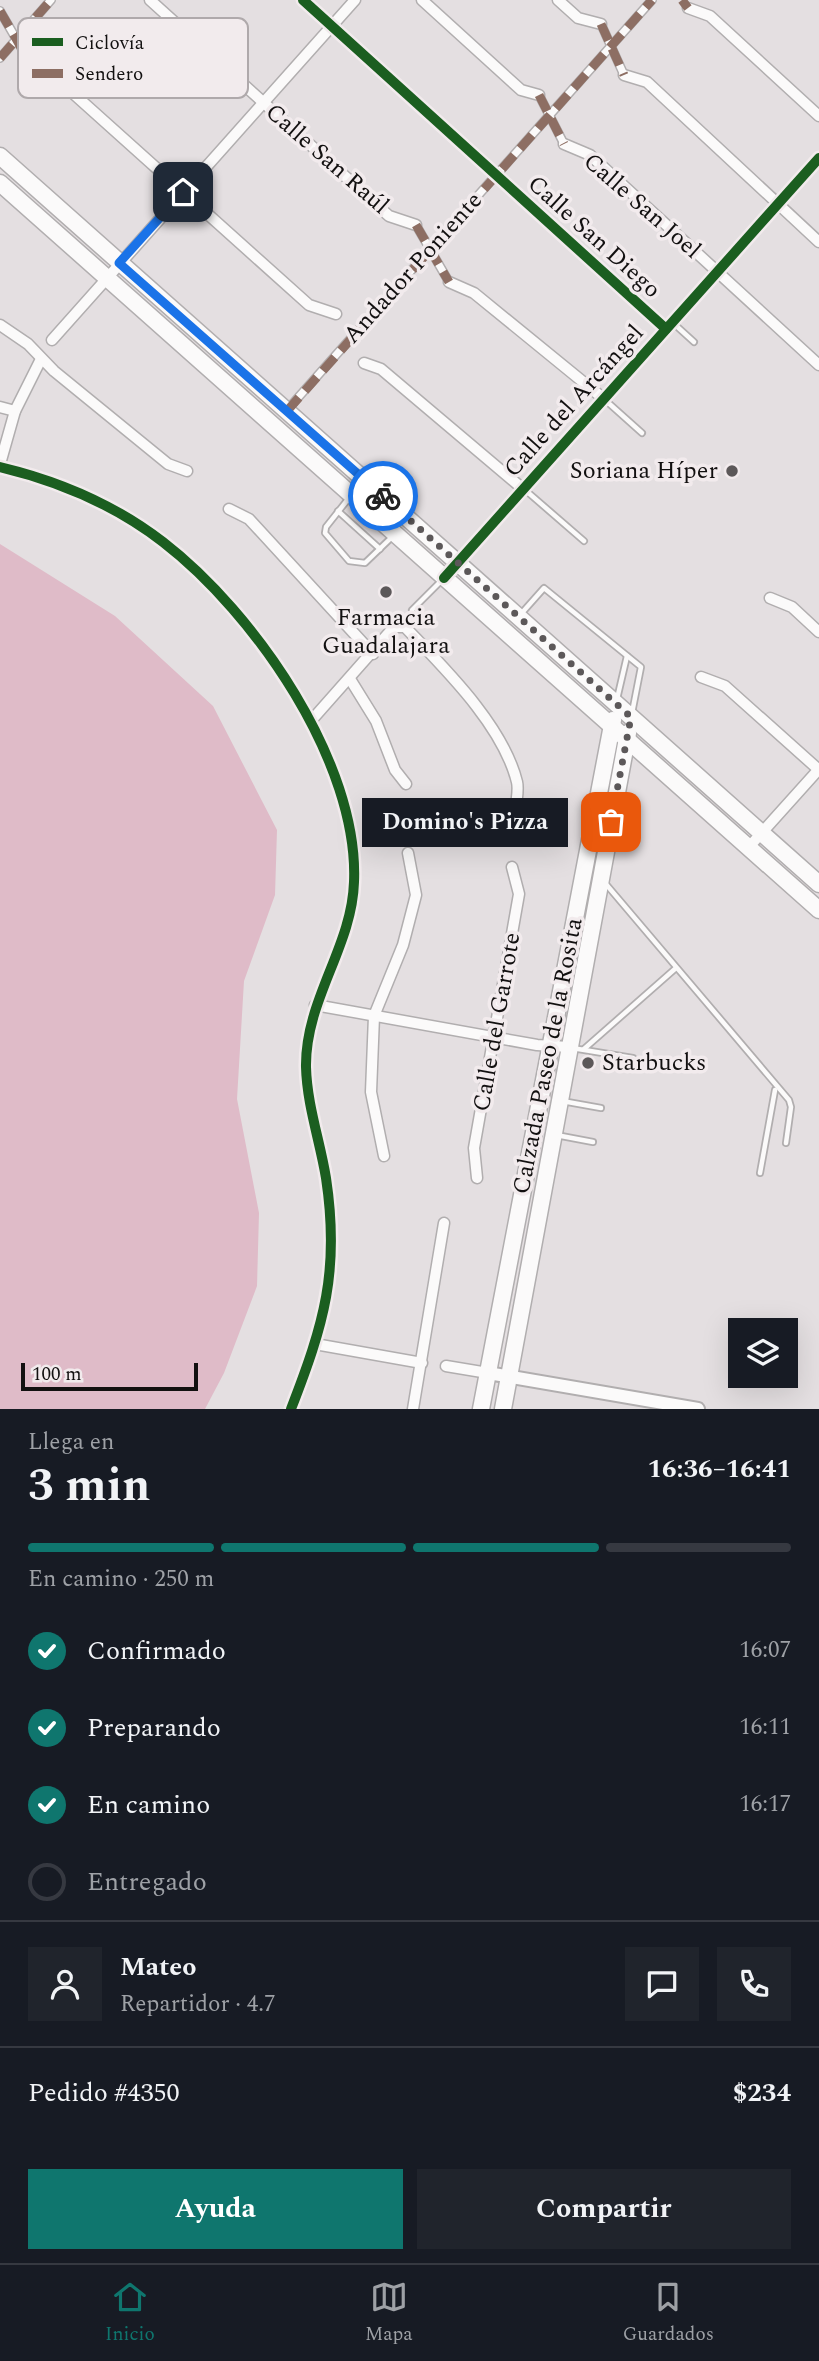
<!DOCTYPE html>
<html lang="es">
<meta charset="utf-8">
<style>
:root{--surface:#171b24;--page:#20242c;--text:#f1f3f6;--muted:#9ea1a6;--line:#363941;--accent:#0f766e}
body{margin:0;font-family:Spectral,serif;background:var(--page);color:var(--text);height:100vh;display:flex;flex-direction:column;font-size:26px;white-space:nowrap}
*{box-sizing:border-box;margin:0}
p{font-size:23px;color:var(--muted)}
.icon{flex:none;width:38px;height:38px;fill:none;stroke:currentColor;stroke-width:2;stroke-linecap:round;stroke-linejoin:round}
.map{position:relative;height:1409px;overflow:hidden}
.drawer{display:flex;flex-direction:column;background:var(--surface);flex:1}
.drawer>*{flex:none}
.fabs{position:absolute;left:728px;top:1318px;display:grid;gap:14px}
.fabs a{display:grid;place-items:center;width:70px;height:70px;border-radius:0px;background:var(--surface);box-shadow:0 7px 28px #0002;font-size:35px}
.scale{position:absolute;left:21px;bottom:18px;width:177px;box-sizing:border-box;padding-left:7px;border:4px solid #121010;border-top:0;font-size:19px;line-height:24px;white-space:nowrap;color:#121010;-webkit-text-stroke:5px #f2ebed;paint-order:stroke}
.pin{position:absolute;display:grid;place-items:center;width:60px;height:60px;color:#fff;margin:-30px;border-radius:14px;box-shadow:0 4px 10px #0006}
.courier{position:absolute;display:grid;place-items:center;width:70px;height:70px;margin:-35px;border:5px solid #1a73e8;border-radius:50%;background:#fff;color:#222;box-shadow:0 2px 9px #0007}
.bubble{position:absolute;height:49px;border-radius:0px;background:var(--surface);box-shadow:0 7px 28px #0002;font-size:23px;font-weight:700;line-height:49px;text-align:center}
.head em{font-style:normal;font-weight:700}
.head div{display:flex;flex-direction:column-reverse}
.head{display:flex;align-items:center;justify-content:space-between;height:119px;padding:0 28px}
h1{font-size:46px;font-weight:700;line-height:52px}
.bar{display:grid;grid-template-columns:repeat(4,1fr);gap:10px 7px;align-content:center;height:84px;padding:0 28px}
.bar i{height:9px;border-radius:5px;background:var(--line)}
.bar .selected{background:var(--accent)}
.bar p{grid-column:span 4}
.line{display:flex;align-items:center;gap:18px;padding:0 28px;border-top:2px solid var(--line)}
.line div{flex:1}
.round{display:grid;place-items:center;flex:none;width:74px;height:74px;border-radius:0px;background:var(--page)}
ol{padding:0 28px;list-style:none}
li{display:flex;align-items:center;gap:21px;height:77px}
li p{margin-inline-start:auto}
li .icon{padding:7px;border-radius:50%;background:var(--accent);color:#fff;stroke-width:4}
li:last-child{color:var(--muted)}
li i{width:38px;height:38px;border:4px solid var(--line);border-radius:50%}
.action{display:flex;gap:14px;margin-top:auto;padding:14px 28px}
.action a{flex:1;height:80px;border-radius:0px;background:var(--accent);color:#fff;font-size:28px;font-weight:700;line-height:80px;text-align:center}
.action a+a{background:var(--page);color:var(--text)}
.tabs{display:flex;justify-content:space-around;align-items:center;height:98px;border-top:2px solid var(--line);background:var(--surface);font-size:19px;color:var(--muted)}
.tabs a{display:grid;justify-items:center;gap:4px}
.tabs .selected{color:var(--accent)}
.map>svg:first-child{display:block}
.green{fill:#dfbbc8}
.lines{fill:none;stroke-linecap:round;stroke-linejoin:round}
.service-casing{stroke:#b1aeaf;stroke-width:8}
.pedestrian-casing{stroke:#b1aeaf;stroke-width:10}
.minor-casing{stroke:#b1aeaf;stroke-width:13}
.tertiary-casing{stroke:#b1aeaf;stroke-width:16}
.primary-casing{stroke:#b1aeaf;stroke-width:19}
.service{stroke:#fbfafa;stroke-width:4.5}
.pedestrian{stroke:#fbfafa;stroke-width:7}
.minor{stroke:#fbfafa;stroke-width:10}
.tertiary{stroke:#fbfafa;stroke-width:12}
.primary{stroke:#fbfafa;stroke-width:16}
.quiet{stroke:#8d6e63;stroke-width:9;stroke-dasharray:18 9;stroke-linecap:butt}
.cycleway-casing{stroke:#f2ebed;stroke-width:15}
.cycleway{stroke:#1b5e20;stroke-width:10}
.done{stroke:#5c5859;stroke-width:7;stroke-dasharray:0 12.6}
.route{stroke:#1a73e8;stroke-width:9}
.poi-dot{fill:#5c5859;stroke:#f2ebed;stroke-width:2.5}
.labels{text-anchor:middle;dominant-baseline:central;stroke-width:7;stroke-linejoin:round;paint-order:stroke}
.street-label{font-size:24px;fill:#121010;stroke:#f2ebed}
.poi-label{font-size:24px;fill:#121010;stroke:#f2ebed;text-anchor:end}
.key{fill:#f2ebed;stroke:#afa9ab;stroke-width:2}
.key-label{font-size:19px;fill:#121010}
</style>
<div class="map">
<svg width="819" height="1409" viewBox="0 0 819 1409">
<rect width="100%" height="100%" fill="#e4dfe1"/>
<polygon class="green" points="0,544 115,616 213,706 277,830 275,895 244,981 237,1099 259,1213 257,1286 224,1373 205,1409 0,1409"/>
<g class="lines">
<defs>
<g id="service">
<polyline points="672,322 694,342"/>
<polyline points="604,399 642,433"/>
<polyline points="524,489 584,541"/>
<polyline points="349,498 326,527 325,533 349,561 365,563 392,537"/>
<polyline points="338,511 380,549"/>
<polyline points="412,610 441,581"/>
<polyline points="520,615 544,588 641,667 632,713"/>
<polyline points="617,699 627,656"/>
<polyline points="605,883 789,1100 791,1107 786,1143"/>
<polyline points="572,1048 633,1058"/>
<polyline points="584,1049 676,968"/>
<polyline points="562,1101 601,1108"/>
<polyline points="556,1135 593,1142"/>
<polyline points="760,1173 775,1090"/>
</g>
<g id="pedestrian">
<polyline points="0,11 33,68"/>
<polyline points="601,24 624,75"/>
<polyline points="0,58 51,0"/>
<polyline points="539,95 564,144"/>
<polyline points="416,225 449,282"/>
<polyline points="287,410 652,0"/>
</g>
<g id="minor">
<polyline points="150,0 389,216 416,225"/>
<polyline points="303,0 666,329"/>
<polyline points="422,0 521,90 539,95"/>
<polyline points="558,0 578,18 601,24"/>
<polyline points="688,8 710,16 819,116"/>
<polyline points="33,68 56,78 309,305 336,314"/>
<polyline points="624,75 647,82 819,242"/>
<polyline points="564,144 590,155 819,365"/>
<polyline points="449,282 474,293 604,399"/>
<polyline points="0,325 28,344 54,371 168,464 187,471"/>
<polyline points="52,340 355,0"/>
<polyline points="364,363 381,369 523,489"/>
<polyline points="0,407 15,411"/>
<polyline points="0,464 15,411 41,359"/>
<path d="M0 467C59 481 115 505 163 542 255 613 359 763 354 882 352 947 305 1000 306 1067 307 1105 320 1141 326 1178 340 1271 324 1324 291 1409"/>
<polyline points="229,509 249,519 373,654"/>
<polyline points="444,578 819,158"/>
<polyline points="770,598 792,607 819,632"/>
<polyline points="701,677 725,686 819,770"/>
<polyline points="350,679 376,721 395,770 406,784"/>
<path d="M310 722 394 627H405C444 668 503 725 517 782 519 790 516 801 516 809"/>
<polyline points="748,848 819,769"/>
<polyline points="315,1005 537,1045 568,1047"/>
<polyline points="384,1156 371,1092 374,1016 403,945 416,895 408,853"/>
<polyline points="477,1178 474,1148 519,894 512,867"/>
<polyline points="315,1344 422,1363"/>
<polyline points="446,1366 488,1373"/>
<polyline points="413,1409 444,1223"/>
</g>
<polyline id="tertiary" points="488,1373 698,1409"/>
<g id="primary">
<polyline points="0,156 819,884"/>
<polyline points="0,183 819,910"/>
<polyline points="481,1409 613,720"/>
<polyline points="503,1409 628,733"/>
</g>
</defs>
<use href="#service" class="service-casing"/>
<use href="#pedestrian" class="pedestrian-casing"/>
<use href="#minor" class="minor-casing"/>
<use href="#tertiary" class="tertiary-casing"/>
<use href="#primary" class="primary-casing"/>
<use href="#service" class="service"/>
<use href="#pedestrian" class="pedestrian"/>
<use href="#minor" class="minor"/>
<use href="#tertiary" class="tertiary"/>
<use href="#primary" class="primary"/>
<g class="quiet">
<polyline points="682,0 688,8"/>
<polyline points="0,11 33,68"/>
<polyline points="601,24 624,75"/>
<polyline points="0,58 51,0"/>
<polyline points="539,95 564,144"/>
<polyline points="416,225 449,282"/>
<polyline points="287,411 652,0"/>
</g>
<defs>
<g id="cycleway">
<polyline points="303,0 666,329"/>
<path d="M0 467C59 481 115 505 163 542 255 613 359 763 354 882 352 947 305 1000 306 1067 307 1105 320 1141 326 1178 340 1271 324 1324 291 1409"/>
<polyline points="444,578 819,158"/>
</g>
</defs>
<use href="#cycleway" class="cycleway-casing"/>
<use href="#cycleway" class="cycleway"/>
</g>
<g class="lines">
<polyline class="done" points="383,496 631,717 611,822"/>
<polyline class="route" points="183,192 119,263 383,496"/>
</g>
<g class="poi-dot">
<circle cx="732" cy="471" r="7"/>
<circle cx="386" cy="592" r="7"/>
<circle cx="588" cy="1063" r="7"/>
</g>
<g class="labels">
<g class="street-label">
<text transform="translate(327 159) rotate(41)">Calle San Raúl</text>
<text transform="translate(642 206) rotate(41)">Calle San Joel</text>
<text transform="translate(594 237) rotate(42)">Calle San Diego</text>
<text transform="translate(413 268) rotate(-48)">Andador Poniente</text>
<text transform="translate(574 401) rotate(-48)">Calle del Arcángel</text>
<text transform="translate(497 1022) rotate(-80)">Calle del Garrote</text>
<text transform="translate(548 1056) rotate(-79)">Calzada Paseo de la Rosita</text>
</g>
<g class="poi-label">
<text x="718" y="471">Soriana Híper</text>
<text x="386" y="618" text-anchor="middle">Farmacia<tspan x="386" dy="28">Guadalajara</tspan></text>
<text x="602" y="1063" text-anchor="start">Starbucks</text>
</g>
</g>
<rect x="18" y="18" width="230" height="80" rx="10" class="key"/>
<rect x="32" y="38" width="31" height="8" fill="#1b5e20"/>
<rect x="32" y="69" width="31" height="9" fill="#8d6e63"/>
<g class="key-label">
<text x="75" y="49">Ciclovía</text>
<text x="75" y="80">Sendero</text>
</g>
</svg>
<div class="fabs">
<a><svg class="icon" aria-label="layers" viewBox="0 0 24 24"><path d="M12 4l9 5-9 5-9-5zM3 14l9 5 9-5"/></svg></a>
</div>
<div class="scale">100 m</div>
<div class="pin" style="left:611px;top:822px;background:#ea580c"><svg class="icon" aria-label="bag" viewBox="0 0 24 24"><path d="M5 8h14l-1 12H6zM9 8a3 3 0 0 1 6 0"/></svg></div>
<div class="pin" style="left:183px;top:192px;background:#1f2937"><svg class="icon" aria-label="home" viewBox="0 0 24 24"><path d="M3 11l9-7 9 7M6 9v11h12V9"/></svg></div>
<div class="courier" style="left:383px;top:496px"><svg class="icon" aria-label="bike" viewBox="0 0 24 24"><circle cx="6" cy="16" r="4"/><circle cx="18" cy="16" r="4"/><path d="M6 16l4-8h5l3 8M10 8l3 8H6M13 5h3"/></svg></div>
<div class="bubble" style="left:362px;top:798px;width:206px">Domino's Pizza</div>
</div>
<section class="drawer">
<div class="head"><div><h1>3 min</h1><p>Llega en</p></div><em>16:36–16:41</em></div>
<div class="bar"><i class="selected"></i><i class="selected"></i><i class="selected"></i><i></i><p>En camino · 250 m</p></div>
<ol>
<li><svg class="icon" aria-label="check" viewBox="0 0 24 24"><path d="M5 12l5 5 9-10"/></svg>Confirmado<p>16:07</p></li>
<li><svg class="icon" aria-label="check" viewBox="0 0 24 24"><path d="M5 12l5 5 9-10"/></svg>Preparando<p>16:11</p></li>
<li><svg class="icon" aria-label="check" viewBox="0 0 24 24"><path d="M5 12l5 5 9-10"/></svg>En camino<p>16:17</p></li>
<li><i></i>Entregado</li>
</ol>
<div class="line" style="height:126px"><a class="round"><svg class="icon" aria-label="person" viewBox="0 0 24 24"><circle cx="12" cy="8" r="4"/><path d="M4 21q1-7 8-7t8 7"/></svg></a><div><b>Mateo</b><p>Repartidor · 4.7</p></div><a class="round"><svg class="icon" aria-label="chat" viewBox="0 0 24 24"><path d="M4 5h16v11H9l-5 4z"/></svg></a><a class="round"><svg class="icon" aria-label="phone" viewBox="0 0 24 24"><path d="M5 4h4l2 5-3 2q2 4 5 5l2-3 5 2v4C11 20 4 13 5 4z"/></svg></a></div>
<div class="line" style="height:91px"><div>Pedido #4350</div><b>$234</b></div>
<div class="action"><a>Ayuda</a><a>Compartir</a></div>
</section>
<nav class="tabs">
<a class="selected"><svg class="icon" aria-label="home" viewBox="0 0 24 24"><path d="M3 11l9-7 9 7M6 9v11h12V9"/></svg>Inicio</a>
<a><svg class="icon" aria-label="map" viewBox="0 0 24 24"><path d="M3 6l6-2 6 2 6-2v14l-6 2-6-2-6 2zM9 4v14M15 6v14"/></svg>Mapa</a>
<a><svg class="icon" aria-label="saved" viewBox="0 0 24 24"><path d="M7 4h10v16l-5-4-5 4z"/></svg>Guardados</a>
</nav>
